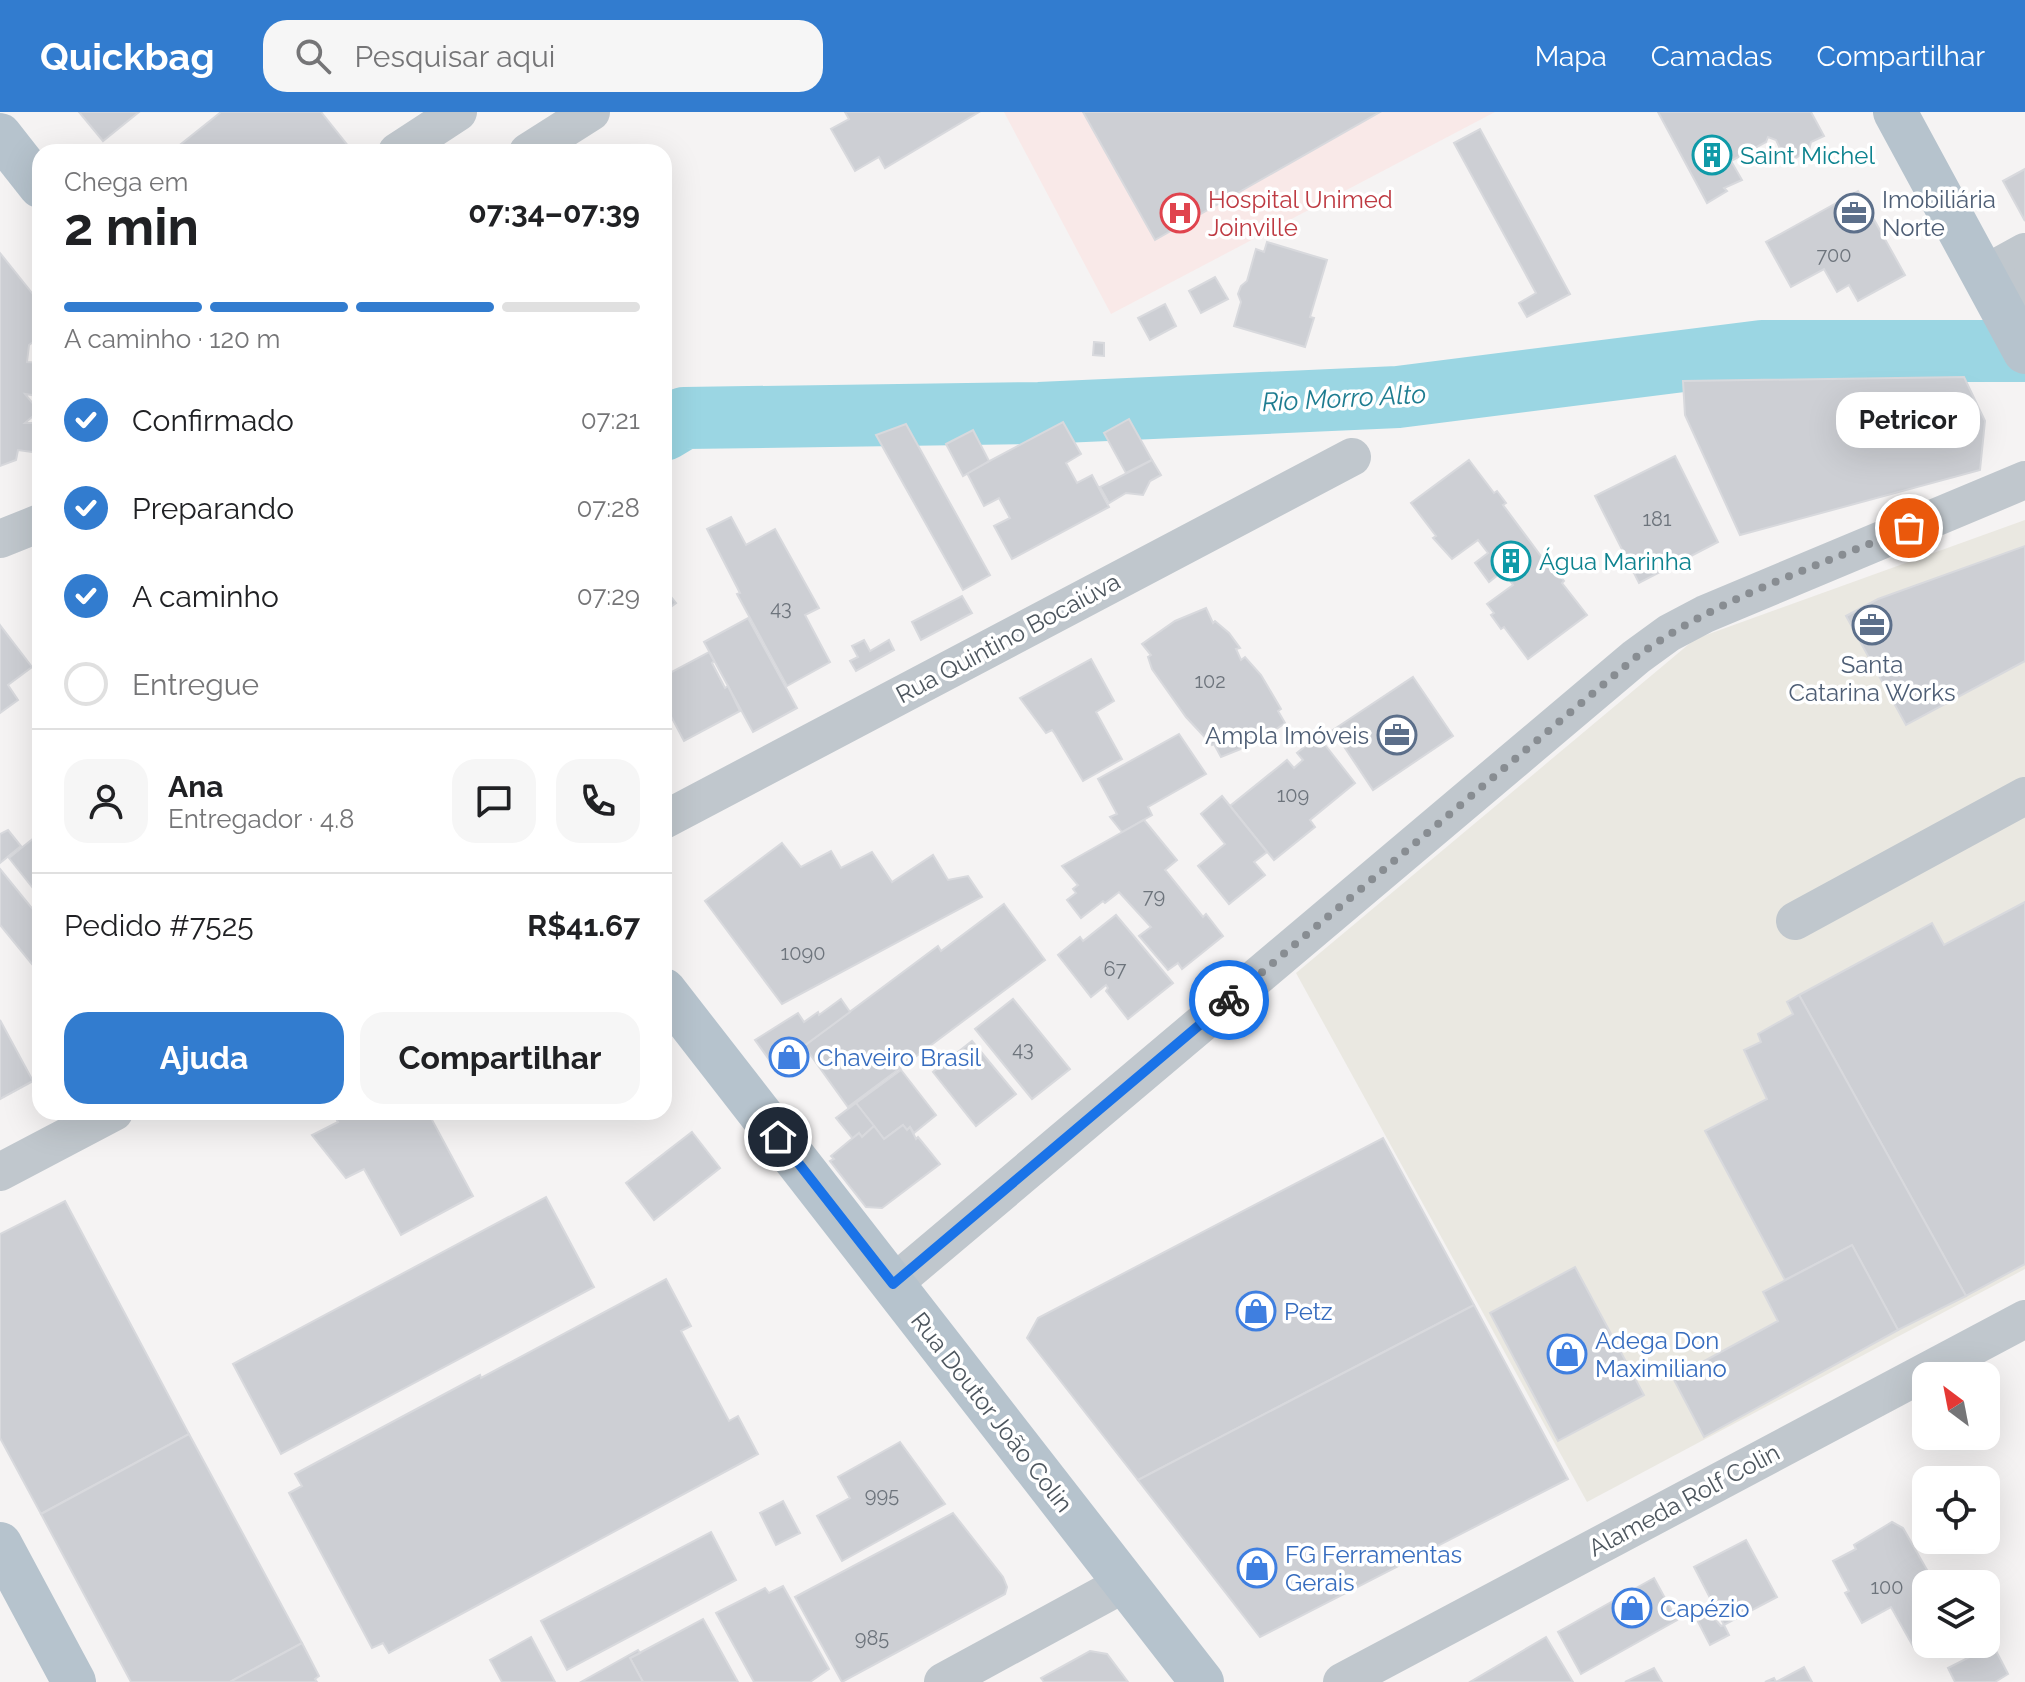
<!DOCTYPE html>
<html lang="pt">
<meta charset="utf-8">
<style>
:root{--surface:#fff;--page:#f6f6f6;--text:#202124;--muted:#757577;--line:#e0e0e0;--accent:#327ccf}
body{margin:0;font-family:Raleway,sans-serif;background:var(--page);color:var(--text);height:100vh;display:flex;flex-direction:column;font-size:30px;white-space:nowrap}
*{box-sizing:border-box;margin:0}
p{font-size:26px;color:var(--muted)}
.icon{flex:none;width:44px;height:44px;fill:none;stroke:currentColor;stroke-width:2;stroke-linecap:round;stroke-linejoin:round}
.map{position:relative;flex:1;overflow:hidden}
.side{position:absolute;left:32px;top:32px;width:640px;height:976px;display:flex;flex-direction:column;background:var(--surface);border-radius:24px;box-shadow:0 8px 32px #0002}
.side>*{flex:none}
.needle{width:52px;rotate:328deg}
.tools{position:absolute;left:1912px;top:1250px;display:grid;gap:16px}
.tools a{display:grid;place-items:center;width:88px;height:88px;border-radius:16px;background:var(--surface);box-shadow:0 8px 32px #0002;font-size:40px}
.pin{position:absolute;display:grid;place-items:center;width:68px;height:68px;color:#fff;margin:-34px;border:4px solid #fff;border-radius:50%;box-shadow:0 2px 8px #0007}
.courier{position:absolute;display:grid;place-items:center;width:80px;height:80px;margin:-40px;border:6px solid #1a73e8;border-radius:50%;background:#fff;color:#222;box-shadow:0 2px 10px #0007}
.bubble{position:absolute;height:56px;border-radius:24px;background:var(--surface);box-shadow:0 8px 32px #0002;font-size:26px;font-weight:700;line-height:56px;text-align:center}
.overview em{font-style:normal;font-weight:700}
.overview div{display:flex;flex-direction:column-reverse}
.overview{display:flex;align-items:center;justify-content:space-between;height:136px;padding:0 32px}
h1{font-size:52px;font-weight:700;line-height:60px}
.bar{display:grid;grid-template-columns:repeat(4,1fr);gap:12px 8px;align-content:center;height:96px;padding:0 32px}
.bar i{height:10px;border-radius:6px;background:var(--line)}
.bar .selected{background:var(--accent)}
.bar p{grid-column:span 4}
.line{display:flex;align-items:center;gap:20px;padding:0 32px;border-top:2px solid var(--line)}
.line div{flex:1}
.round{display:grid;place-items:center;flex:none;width:84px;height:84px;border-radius:24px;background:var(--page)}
ol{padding:0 32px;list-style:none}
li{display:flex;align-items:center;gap:24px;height:88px}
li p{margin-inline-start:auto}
li .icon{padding:8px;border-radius:50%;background:var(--accent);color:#fff;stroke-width:4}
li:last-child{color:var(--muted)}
li i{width:44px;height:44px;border:4px solid var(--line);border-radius:50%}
.action{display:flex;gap:16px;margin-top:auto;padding:16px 32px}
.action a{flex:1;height:92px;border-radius:24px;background:var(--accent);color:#fff;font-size:32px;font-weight:700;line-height:92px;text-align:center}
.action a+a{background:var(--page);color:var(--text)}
header{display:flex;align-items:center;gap:48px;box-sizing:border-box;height:112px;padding:0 40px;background:var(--accent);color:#fff}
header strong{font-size:38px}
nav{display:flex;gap:44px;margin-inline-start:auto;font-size:28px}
.search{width:560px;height:72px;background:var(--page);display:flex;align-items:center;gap:20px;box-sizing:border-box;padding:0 28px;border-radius:24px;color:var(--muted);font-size:30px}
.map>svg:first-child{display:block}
.commercial{fill:#eae8e1}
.medical{fill:#f9e9e8}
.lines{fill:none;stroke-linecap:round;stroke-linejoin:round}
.river{stroke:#9bd6e3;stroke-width:62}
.building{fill:#cdcfd4;stroke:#d8d9dd;stroke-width:2}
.minor{stroke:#c0c7cd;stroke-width:38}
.major{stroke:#b6c3cd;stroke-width:44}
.done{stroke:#888d92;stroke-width:8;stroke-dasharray:0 14.4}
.route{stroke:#1a73e8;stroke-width:10}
.labels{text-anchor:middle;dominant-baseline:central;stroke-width:7;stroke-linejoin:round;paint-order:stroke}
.number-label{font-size:20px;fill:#6d747c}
.culture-label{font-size:24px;fill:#0d838f;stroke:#fff;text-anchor:start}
.health-label{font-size:24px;fill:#be3a42;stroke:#fff;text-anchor:start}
.service-label{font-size:24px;fill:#4e5e75;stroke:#fff;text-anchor:start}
.street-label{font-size:24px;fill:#4d565e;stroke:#fff}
.shop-label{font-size:24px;fill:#366cbe;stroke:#fff;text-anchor:start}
.water-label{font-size:26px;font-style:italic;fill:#1e7c90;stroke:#fff}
</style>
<header>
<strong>Quickbag</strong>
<div class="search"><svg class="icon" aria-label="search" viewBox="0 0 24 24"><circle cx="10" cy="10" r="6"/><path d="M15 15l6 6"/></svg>Pesquisar aqui</div>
<nav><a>Mapa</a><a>Camadas</a><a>Compartilhar</a></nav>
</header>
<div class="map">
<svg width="2025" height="1570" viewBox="0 0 2025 1570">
<rect width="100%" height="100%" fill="#f5f3f3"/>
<polygon class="commercial" points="2025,408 2025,1157 1587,1390 1296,861 1695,527"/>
<polygon class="medical" points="1004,0 1495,0 1111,202"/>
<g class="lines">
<polyline class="river" points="664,318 684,306 1039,301 1398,285 1762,239 2025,239"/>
</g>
<g class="building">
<polygon points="79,0 139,0 103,29"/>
<polygon points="221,0 321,0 353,40 171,40"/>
<polygon points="845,0 979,0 885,56 879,45 855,59 831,17 849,7"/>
<polygon points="1083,0 1380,0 1155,128"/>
<polygon points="1658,0 1811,0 1824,24 1811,30 1809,38 1787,51 1776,28 1768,25 1766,30 1731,49 1742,68 1724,76 1727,79 1707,91"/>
<polygon points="1480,17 1570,182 1527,205 1519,191 1536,181 1454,31"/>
<polygon points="2025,57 2025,109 2003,69"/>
<polygon points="1858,79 1905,163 1858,189 1849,173 1837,180 1824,157 1791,175 1766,130"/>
<polygon points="1267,130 1327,148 1310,205 1314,206 1305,235 1234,214 1241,190 1238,182 1241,174 1247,169 1256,137 1264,140"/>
<polygon points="0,141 40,191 40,225 29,233 27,250 40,251 38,284 25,282 39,299 25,311 40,311 40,341 18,338 16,348 0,354"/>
<polygon points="1215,165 1228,187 1201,201 1189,179"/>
<polygon points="1165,192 1176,214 1150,228 1138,206"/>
<polygon points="1094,230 1104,231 1104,244 1093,243"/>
<polygon points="1964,265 1985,309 1980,358 1740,423 1685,303 1683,269"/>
<polygon points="1129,307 1152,348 1126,361 1104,321"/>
<polygon points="1063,310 1081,342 1066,351 1077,371 1092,363 1109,395 1012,447 994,414 1010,406 999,386 984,394 967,361"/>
<polygon points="906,312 990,463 963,478 876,323"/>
<polygon points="973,318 989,349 963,364 946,332"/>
<polygon points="1675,344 1718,430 1639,471 1595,384"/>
<polygon points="1152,348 1161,363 1150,369 1143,383 1126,381 1109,391 1100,375"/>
<polygon points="1469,348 1494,381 1497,379 1506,391 1503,393 1552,459 1555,457 1564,469 1562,471 1587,503 1528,547 1504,515 1501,517 1491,503 1494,501 1487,492 1513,473 1503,459 1489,470 1475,451 1488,441 1478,428 1452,447 1433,426 1436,424 1411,391"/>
<polygon points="731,405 746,433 775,417 819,496 805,503 830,550 787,574 737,482 740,481 707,417"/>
<polygon points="2025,434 2025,549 1906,613 1846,504 1878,487"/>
<polygon points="664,476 676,491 664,500"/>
<polygon points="962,484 972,501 921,528 912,510"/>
<polygon points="1206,496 1213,511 1215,509 1229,521 1240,536 1236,537 1241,548 1245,545 1261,563 1281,597 1278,599 1285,611 1258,630 1221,645 1214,632 1212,633 1186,605 1152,557 1148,545 1151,543 1142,532 1175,509"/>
<polygon points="748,506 797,596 753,620 704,530"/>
<polygon points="0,513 32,555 8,573 18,588 0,601"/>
<polygon points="864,528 870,539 889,528 894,538 856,559 850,549 858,545 852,534"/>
<polygon points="709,540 714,549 712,551 725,576 728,574 740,599 684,629 664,591 664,564"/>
<polygon points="1091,547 1114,589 1096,600 1122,647 1083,669 1055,622 1052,618 1046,621 1020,586"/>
<polygon points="1413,565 1453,624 1373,678 1333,618"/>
<polygon points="1179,622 1206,662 1148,695 1152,703 1122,720 1110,705 1117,702 1098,667"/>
<polygon points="1318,624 1355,671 1310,708 1315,715 1274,748 1230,694 1287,648 1294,656 1303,648 1297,641"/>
<polygon points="1222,684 1267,740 1254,750 1265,763 1229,792 1198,754 1225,732 1201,702"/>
<polygon points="1144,708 1177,748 1165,758 1203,805 1206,802 1223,824 1182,857 1178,851 1168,858 1139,824 1151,815 1119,780 1105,791 1103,789 1081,806 1067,788 1076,781 1073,777 1078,773 1062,754"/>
<polygon points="8,718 21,734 0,751 0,722"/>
<polygon points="40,721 40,785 9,746"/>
<polygon points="782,731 801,755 831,739 841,756 872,740 892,770 933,743 948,768 968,764 982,785 782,892 705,789"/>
<polygon points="0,757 40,806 40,862 0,813"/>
<polygon points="2025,790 2025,1152 1966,1184 1799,883 1932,811 1944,833"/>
<polygon points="1004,792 1045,848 848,995 804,934 938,834 941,839"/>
<polygon points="1116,803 1173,871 1128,907 1106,879 1108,876 1106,873 1091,885 1058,843 1080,825 1083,829"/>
<polygon points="1799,883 1966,1184 1898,1218 1852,1133 1785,1168 1705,1019 1767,987 1744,938 1761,930 1758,922 1793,902 1787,890"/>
<polygon points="841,887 850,900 804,934 807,940 778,960 755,928 798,901 804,910 818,900 819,903"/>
<polygon points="1013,887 1070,957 1032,987 975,917"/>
<polygon points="0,908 33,969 0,987"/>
<polygon points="972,929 1016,982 976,1014 933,960"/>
<polygon points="901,958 936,1003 914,1021 910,1015 907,1018 903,1013 884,1027 856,991"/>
<polygon points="856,991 874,1014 862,1025 859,1021 853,1027 836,1006"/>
<polygon points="335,1000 442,1000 431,1006 473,1084 401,1123 364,1057 346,1066 312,1023 338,1010 333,1001"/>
<polygon points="903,1013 907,1018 910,1015 916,1027 918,1025 940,1052 882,1096 866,1095 830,1049 834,1047 831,1044 859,1021 862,1025 874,1014 884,1027"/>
<polygon points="692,1020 720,1056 654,1108 626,1071"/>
<polygon points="1383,1026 1474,1193 1138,1368 1027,1226 1038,1206"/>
<polygon points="546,1085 594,1175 281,1342 233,1252"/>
<polygon points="65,1089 189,1322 41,1402 0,1326 0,1122"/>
<polygon points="1852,1133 1898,1218 1704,1325 1673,1266 1778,1209 1763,1180"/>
<polygon points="1575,1155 1644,1283 1558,1329 1490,1201"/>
<polygon points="666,1167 691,1214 681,1219 729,1309 738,1304 758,1342 389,1541 383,1531 372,1536 289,1381 302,1374 295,1362 480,1263 481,1266"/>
<polygon points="1474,1193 1568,1367 1260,1525 1138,1368"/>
<polygon points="189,1322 302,1531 230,1570 131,1570 41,1402"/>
<polygon points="900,1330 945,1392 842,1449 817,1404 850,1386 838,1365"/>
<polygon points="783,1389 800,1421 776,1433 760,1401"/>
<polygon points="953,1401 1003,1465 1007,1475 1005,1482 842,1570 795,1485"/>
<polygon points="1892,1410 1903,1416 1935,1472 1926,1472 1926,1530 1914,1536 1891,1495 1862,1511 1845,1481 1849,1479 1833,1449 1856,1437 1854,1433"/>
<polygon points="711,1420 736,1468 567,1558 541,1509"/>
<polygon points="1746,1428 1777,1485 1724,1513 1694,1455"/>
<polygon points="1654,1466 1677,1508 1581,1562 1558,1520"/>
<polygon points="783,1474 829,1557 810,1570 754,1570 716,1501 765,1476 769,1481"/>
<polygon points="1702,1501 1710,1501 1721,1514 1724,1513 1729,1523 1710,1533 1695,1504"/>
<polygon points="703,1507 738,1570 643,1570 630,1546"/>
<polygon points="531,1525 555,1570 502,1570 490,1548"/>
<polygon points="1546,1525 1573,1570 1470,1570"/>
<polygon points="302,1531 319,1564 315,1567 317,1570 230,1570"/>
<polygon points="1993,1533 2008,1562 1995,1570 1955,1570 1948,1556"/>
<polygon points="638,1538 640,1541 630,1546 643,1570 581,1570"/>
<polygon points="1090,1539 1107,1542 1128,1570 1044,1570 1041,1566"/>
<polygon points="1804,1555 1812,1570 1765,1570 1774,1566 1776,1570"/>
<polygon points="1654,1556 1662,1570 1625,1570"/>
</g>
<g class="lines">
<g class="minor">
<polyline points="397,40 458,0"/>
<polyline points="528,40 591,0"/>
<polyline points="1983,163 2025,140"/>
<polyline points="1997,188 2025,173"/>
<polyline points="0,427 40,411"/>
<polyline points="664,708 1352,345"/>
<polyline points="1795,809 2025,684"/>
<polyline points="0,1060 114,1000"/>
<polyline points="893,1172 1636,545 1669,521 1705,502 2025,368"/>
<polyline points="943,1570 1125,1471"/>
<polyline points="1342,1570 2025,1207"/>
</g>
<g class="major">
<polyline points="1895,0 2025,240"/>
<polyline points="0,23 40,74"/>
<polyline points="664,878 1202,1570"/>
<polyline points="0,1432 74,1570"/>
</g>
</g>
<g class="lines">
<path class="done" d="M1229 888 1636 545C1713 488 1820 453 1909 416"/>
<polyline class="route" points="778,1025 893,1172 1229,888"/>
</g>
<defs>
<symbol id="building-ring" viewBox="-11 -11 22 22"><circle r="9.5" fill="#fff" stroke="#0f9aa8" stroke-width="1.5"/><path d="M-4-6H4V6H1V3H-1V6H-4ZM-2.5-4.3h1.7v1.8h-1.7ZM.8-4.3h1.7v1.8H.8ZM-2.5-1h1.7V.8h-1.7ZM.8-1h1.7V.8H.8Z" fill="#0f9aa8"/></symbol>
<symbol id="hospital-ring" viewBox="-11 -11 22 22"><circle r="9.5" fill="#fff" stroke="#e0444e" stroke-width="1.5"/><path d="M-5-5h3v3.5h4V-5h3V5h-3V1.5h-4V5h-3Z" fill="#e0444e"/></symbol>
<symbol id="office-ring" viewBox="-11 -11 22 22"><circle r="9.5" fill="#fff" stroke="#5c6f8a" stroke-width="1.5"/><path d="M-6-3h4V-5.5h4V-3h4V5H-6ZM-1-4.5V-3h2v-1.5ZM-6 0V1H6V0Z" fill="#5c6f8a"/></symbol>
<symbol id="shop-ring" viewBox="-11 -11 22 22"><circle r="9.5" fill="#fff" stroke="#3f7fe0" stroke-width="1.5"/><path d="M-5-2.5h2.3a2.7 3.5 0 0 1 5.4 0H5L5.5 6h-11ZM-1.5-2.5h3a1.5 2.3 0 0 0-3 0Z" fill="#3f7fe0"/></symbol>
</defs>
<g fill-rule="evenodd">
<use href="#building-ring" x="1690" y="21" width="44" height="44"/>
<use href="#hospital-ring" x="1158" y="79" width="44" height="44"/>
<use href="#office-ring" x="1832" y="79" width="44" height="44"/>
<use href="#building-ring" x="1489" y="427" width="44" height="44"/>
<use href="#office-ring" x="1850" y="491" width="44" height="44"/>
<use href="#office-ring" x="1375" y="601" width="44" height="44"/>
<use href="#shop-ring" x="767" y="923" width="44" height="44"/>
<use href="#shop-ring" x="1234" y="1177" width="44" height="44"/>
<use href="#shop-ring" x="1545" y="1220" width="44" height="44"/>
<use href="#shop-ring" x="1235" y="1434" width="44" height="44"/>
<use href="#shop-ring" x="1610" y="1474" width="44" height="44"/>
</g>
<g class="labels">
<g class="number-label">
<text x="1834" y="143">700</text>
<text x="1657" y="407">181</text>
<text x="781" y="496">43</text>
<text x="1210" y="569">102</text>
<text x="1293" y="683">109</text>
<text x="1154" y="784">79</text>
<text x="803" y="841">1090</text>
<text x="1115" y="857">67</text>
<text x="1023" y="937">43</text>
<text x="882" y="1383">995</text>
<text x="1887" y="1475">100</text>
<text x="872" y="1526">985</text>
</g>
<g class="culture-label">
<text x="1740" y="43">Saint Michel</text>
<text x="1539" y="449">Água Marinha</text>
</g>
<g class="health-label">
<text x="1208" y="87">Hospital Unimed<tspan x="1208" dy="28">Joinville</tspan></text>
</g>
<g class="service-label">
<text x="1882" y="87">Imobiliária<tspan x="1882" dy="28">Norte</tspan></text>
<text x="1872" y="552" text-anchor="middle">Santa<tspan x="1872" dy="28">Catarina Works</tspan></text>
<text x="1369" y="623" text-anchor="end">Ampla Imóveis</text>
</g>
<g class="street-label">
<text transform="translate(1008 526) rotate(-28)">Rua Quintino Bocaiúva</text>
<text transform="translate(992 1300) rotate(52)">Rua Doutor João Colin</text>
<text transform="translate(1684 1388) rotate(-28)">Alameda Rolf Colin</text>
</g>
<g class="shop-label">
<text x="817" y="945">Chaveiro Brasil</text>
<text x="1284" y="1199">Petz</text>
<text x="1595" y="1228">Adega Don<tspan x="1595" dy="28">Maximiliano</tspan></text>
<text x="1285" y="1442">FG Ferramentas<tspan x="1285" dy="28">Gerais</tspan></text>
<text x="1660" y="1496">Capézio</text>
</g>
<g class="water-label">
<text transform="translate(1344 286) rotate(-3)">Rio Morro Alto</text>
</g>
</g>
</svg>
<div class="tools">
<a><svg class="needle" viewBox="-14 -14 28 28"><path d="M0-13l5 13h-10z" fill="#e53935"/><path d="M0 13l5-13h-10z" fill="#757577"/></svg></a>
<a><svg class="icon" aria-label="locate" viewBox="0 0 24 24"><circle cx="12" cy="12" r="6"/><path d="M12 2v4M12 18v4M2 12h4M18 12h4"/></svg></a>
<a><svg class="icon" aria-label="layers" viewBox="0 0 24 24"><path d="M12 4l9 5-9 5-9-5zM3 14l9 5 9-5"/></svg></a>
</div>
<div class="pin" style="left:1909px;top:416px;background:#ea580c"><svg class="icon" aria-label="bag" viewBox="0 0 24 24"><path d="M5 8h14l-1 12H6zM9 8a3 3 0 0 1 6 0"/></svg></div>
<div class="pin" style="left:778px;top:1025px;background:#1f2937"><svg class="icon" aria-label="home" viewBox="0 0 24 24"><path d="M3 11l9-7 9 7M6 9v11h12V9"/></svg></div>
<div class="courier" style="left:1229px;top:888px"><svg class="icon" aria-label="bike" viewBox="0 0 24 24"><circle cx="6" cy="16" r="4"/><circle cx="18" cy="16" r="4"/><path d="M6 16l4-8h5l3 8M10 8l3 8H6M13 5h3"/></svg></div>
<div class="bubble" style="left:1836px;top:280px;width:144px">Petricor</div>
<section class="side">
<div class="overview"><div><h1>2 min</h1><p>Chega em</p></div><em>07:34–07:39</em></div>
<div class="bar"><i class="selected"></i><i class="selected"></i><i class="selected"></i><i></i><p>A caminho · 120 m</p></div>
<ol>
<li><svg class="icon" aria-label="check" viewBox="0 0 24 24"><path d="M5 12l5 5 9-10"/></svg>Confirmado<p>07:21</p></li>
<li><svg class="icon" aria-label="check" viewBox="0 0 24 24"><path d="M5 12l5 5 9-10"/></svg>Preparando<p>07:28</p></li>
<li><svg class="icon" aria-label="check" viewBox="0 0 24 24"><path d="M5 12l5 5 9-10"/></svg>A caminho<p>07:29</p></li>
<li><i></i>Entregue</li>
</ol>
<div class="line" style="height:144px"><a class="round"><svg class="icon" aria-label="person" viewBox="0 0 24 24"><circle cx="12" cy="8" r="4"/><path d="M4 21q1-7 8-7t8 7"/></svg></a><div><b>Ana</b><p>Entregador · 4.8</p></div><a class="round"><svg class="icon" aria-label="chat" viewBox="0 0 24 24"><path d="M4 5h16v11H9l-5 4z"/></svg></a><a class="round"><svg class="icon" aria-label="phone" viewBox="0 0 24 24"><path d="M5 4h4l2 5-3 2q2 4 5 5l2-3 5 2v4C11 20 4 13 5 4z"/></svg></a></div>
<div class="line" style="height:104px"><div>Pedido #7525</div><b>R$41.67</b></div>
<div class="action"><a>Ajuda</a><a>Compartilhar</a></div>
</section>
</div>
